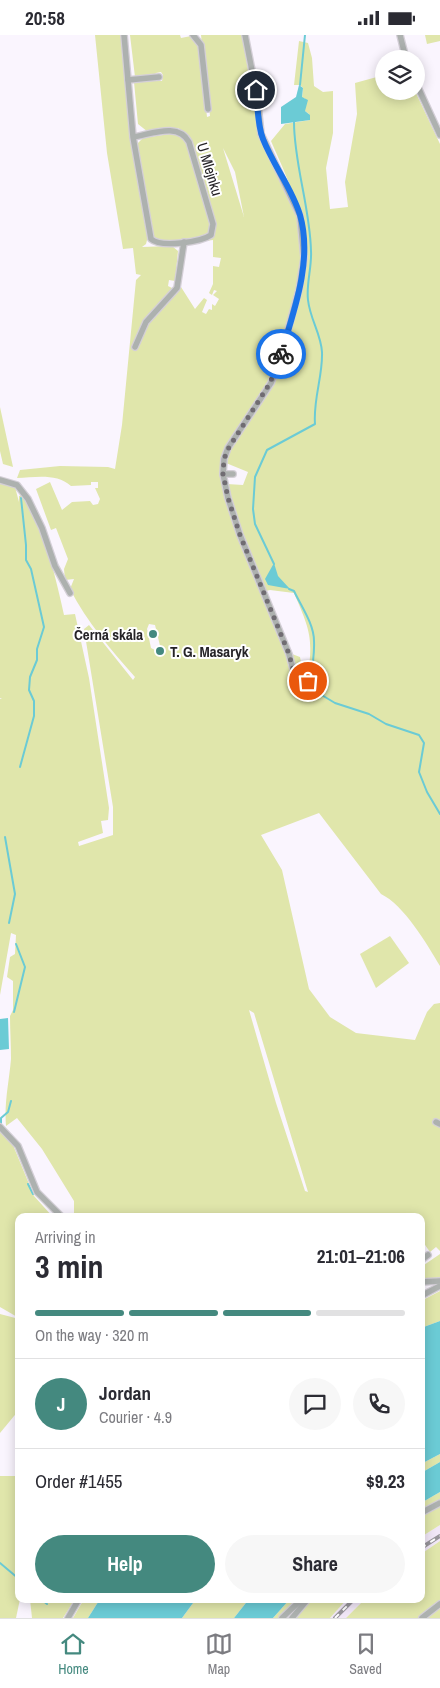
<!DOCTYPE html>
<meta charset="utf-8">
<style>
:root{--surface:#fff;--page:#f7f7f7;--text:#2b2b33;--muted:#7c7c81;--line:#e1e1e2;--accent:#44897f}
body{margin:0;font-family:"Archivo Narrow",sans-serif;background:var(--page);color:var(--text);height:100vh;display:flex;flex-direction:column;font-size:19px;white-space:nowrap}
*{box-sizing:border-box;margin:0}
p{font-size:16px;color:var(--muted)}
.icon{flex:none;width:28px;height:28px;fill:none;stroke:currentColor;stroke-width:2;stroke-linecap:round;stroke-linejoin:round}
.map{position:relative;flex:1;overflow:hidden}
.details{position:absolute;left:15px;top:1178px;width:410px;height:390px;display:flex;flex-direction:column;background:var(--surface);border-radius:10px;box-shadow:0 2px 12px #0003}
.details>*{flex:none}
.fabs{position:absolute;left:375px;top:15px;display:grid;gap:10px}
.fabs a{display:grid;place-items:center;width:50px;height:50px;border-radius:50%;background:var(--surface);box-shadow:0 2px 12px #0003;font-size:25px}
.pin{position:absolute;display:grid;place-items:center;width:42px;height:42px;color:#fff;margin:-21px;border:2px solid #fff;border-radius:50%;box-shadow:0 1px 5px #0007}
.courier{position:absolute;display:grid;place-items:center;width:50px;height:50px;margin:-25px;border:4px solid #1a73e8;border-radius:50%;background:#fff;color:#222;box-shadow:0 1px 6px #0007}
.summary em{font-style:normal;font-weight:700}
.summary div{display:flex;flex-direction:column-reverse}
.summary{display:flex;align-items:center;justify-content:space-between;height:85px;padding:0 20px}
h1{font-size:32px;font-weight:700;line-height:38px}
.bar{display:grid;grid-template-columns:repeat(4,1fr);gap:8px 5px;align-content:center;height:60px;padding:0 20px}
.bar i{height:6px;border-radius:4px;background:var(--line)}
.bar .selected{background:var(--accent)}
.bar p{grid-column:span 4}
.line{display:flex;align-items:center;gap:12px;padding:0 20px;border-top:1px solid var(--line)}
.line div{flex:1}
.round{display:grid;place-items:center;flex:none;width:52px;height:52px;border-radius:26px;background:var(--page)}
.primary-button{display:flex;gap:10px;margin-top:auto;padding:10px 20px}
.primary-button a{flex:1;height:58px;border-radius:30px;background:var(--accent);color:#fff;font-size:20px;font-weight:700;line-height:58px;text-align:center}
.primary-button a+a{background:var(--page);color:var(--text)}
.status{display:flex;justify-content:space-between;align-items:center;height:35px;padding:0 25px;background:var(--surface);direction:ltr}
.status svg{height:14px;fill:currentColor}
.menu{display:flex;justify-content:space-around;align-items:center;height:70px;border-top:1px solid var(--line);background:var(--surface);font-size:14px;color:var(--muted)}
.menu a{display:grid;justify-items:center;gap:2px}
.menu .selected{color:var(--accent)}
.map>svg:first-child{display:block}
.built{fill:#f1e7f7}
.green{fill:#e0e6ab;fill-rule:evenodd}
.water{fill:#6bcbd5}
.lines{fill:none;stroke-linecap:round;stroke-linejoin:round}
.stream{stroke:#6bcbd5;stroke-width:2}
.minor-casing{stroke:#d4cfd7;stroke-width:8}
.minor{stroke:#adb1af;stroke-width:5.5}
.rail-casing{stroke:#97949a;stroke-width:4}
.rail{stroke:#fff;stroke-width:2;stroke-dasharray:5.5;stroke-linecap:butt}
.done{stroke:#706c72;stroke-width:5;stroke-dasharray:0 9}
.route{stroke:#1a73e8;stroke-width:6}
.poi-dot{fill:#44897f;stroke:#fff;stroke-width:2}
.labels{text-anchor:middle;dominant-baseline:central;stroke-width:4;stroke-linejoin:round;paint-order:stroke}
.street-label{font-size:15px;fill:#252327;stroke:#fff}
.poi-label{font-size:15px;font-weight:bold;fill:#252327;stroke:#fff;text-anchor:end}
</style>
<div class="status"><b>20:58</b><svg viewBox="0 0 49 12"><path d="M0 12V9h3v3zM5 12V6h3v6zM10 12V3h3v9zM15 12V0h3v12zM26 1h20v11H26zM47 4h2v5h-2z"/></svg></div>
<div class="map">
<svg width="440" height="1583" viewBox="0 0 440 1583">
<rect width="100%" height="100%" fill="#faf5fe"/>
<g class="built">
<polygon points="440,1490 440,1506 421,1519 421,1502"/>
<polygon points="347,1564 365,1564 346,1583 330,1583"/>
</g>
<g class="green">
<path d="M95 0H122L132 112 148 201 146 209 142 212 172 211 178 216 175 246 169 245 168 251 176 255 181 252 195 274 204 263 207 265 202 277 206 279 209 274 212 275V269L215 271 219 264 213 260 217 256 214 255 212 260 209 258 213 249V231L219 232 221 223 213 222V205L205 206 213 199 215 186 190 102 178 93 148 97 138 89 134 47 154 44 157 46H162L163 40 161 37 156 38 154 41 135 42 130 0H180L181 3 191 1 199 8 207 82 210 81 201 0H242L259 99 297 181 306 219C304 177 287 143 271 106L285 89 310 85 309 79 305 76V63H302L303 53 300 50H294L299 6 308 8 312 23 314 51 323 57 333 56V98L326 133 330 174 348 172 345 147 357 79 355 48 384 40V56H415L440 109V931C427 909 404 870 381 859L319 778 261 800 282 835 309 954 330 982 356 998 415 1005 427 977 434 969 440 968V1216L436 1212 430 1217 423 1207 421 1209V1181H74V1166L42 1114 17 1083 6 1091C4 1068 9 1047 11 1024 11 1010 10 995 10 981L13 975V946L7 942 10 922 15 919 16 900 11 898 0 960V664H2L0 663V448L15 452 19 467V461L23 460C45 497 55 539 64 580L75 579 89 643 109 773 108 785 101 786 103 798 78 807 79 811 113 800V772L84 594 89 590 133 645 135 642C111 615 87 587 70 554L74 544 65 545 64 534 68 524 56 493 51 495 36 454 50 447 62 475 72 467 90 466 93 470 98 469 100 464 95 453H98V447H91V450L71 451C57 438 36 442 17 443L20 435 60 431 108 432 115 434 122 390 136 245 141 240 136 239 133 213 123 214 107 118ZM223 113 235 137 244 182ZM299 250 267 359 261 367ZM226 428 248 437 243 450 227 449ZM270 555 294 558C308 591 314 602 308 638L298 636 296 632 301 627 300 622 292 619 287 609 266 556ZM149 589 155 590 161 615 157 616 151 613 147 594ZM249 975 254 978 308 1157 305 1156 276 1068Z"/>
<polygon points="425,0 440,0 440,6 427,9"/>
<path d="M176 98 186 105 210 189 209 197C200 207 162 210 153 201L137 109 143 103Z"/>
<polygon points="0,372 13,432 3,429 0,416"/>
<polygon points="390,901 409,928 376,953 360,919"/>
<polygon points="0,1097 13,1110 34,1161 52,1181 19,1181 19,1283 0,1272"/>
<polygon points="440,1219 440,1244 421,1245 421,1232"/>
<polygon points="440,1256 440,1286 421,1293 421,1266"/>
<polygon points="0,1279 19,1284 19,1375 0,1398"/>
<polygon points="440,1419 440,1427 421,1438 421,1429"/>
<polygon points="0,1441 19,1441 20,1564 16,1583 0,1583"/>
<polygon points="440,1457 440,1467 421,1477 421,1468"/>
<polygon points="440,1470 440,1490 421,1502 421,1481"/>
<polygon points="440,1506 440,1583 346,1583 365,1564 421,1564 421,1519"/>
<polygon points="30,1564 75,1564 63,1583 32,1583"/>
<polygon points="84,1564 100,1564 88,1583 73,1583"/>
<polygon points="196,1564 249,1564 234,1583 182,1583"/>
<polygon points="290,1564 298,1564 281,1583 273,1583"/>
<polygon points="310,1564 347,1564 330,1583 294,1583"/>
</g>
<g class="water">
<polygon points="299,50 303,53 302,62 308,65 305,76 310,80 310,85 281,89 281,72 296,62"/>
<polygon points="274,528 278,541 290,554 268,550 265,544"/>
<polygon points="8,983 9,1014 0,1015 0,984"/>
<polygon points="440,1286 440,1419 421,1429 421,1293"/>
<polygon points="440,1427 440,1457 421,1468 421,1438"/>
<polygon points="100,1564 196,1564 182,1583 88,1583"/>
<polygon points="249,1564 290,1564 273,1583 234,1583"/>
</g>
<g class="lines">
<g class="stream">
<polyline points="300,50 305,0"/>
<path d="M274 529 255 489 253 474 255 442 267 415 315 389C313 364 323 341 322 317 321 299 310 284 308 265 306 249 312 232 311 216 310 172 294 129 294 87"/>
<path d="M289 554 294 556C301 571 314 589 314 606 315 625 309 636 315 656L335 668 369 679 386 689 419 700 424 708 419 737 427 757 440 779"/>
<polyline points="20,732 34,681 34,666 29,655 30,642 37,625 37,614 44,592 31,534 26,525 26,510 21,463"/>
<polyline points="5,802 15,859 9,888"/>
<polyline points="14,977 25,932 16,909"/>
<polyline points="1,1089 1,1083 8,1077 11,1066"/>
<polyline points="28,1149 33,1159"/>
<polyline points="0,1528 19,1544"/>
<polyline points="41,1564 47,1569"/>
</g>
<defs>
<g id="minor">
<path d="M124 0 133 102 151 204C161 213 201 207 211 200L213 189 189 107C178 87 152 99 133 102"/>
<polyline points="193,0 201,10 208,74"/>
<polyline points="245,0 257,61 261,99 300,181 304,223 299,255 279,327 271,348 228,413 224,424 223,439 228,463 240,500 289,619 294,638 308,646"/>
<polyline points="400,0 406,24"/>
<polyline points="128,45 159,42"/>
<polyline points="416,48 440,100"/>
<polyline points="135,312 146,287 177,253 184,207"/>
<polyline points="223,439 233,439"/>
<polyline points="0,445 17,450 28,464 42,493 55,531 70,558"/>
<polyline points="436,1087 440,1089"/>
<polyline points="0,1092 18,1111 37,1157 61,1181"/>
<polyline points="421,1225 428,1220"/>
<polyline points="421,1247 440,1246"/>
<polyline points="421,1261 440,1251"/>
<polyline points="421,1478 440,1468"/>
<polyline points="68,1583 79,1564"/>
<polyline points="282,1583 302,1564"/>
<polyline points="292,1583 308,1564"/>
<polyline points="422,1583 440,1569"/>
</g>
</defs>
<use href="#minor" class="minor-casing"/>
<use href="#minor" class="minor"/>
<defs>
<g id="rail">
<polyline points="421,1513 440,1501"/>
<polyline points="335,1583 354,1564"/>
</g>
</defs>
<use href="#rail" class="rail-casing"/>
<use href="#rail" class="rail"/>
</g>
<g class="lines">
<polyline class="done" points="281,319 270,348 228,414 224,424 223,439 228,463 240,500 289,619 294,638 308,646"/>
<path class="route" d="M256 55C258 71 257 89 263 104 273 130 292 153 300 180 313 225 294 276 281 319"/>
</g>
<g class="poi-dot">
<circle cx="153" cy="599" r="5"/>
<circle cx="160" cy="616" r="5"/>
</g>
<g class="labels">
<g class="street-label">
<text transform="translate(210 134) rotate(73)">U Mlejnku</text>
</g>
<g class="poi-label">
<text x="143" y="599">Černá skála</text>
<text x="170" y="616" text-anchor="start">T. G. Masaryk</text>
</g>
</g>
</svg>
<div class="fabs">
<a><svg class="icon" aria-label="layers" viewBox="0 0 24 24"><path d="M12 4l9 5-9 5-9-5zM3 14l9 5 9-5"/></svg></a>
</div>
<div class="pin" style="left:308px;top:646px;background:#ea580c"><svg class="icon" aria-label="bag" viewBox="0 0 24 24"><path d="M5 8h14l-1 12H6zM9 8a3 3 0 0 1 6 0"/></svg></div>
<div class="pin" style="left:256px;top:55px;background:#1f2937"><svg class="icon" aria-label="home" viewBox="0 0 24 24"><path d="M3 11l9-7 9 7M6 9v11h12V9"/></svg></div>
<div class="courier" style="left:281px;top:319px"><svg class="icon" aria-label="bike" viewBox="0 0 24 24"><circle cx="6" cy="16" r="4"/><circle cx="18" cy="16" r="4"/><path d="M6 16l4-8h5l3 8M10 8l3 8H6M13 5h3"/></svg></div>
<section class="details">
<div class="summary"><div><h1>3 min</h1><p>Arriving in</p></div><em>21:01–21:06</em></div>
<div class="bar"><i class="selected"></i><i class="selected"></i><i class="selected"></i><i></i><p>On the way · 320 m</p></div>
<div class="line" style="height:90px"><b class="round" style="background:var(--accent);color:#fff">J</b><div><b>Jordan</b><p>Courier · 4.9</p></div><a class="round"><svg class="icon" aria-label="chat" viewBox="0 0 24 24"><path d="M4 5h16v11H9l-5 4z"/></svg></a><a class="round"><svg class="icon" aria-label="phone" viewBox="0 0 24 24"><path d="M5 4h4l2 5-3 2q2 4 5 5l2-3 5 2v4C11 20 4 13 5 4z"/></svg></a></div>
<div class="line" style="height:65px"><div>Order #1455</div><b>$9.23</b></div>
<div class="primary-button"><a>Help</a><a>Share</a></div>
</section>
</div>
<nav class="menu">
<a class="selected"><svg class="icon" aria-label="home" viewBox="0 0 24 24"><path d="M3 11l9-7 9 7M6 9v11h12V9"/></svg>Home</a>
<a><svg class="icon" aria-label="map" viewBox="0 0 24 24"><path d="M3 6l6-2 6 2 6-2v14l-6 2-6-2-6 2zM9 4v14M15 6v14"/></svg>Map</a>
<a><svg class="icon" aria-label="saved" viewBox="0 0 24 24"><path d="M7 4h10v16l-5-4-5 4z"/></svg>Saved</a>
</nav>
